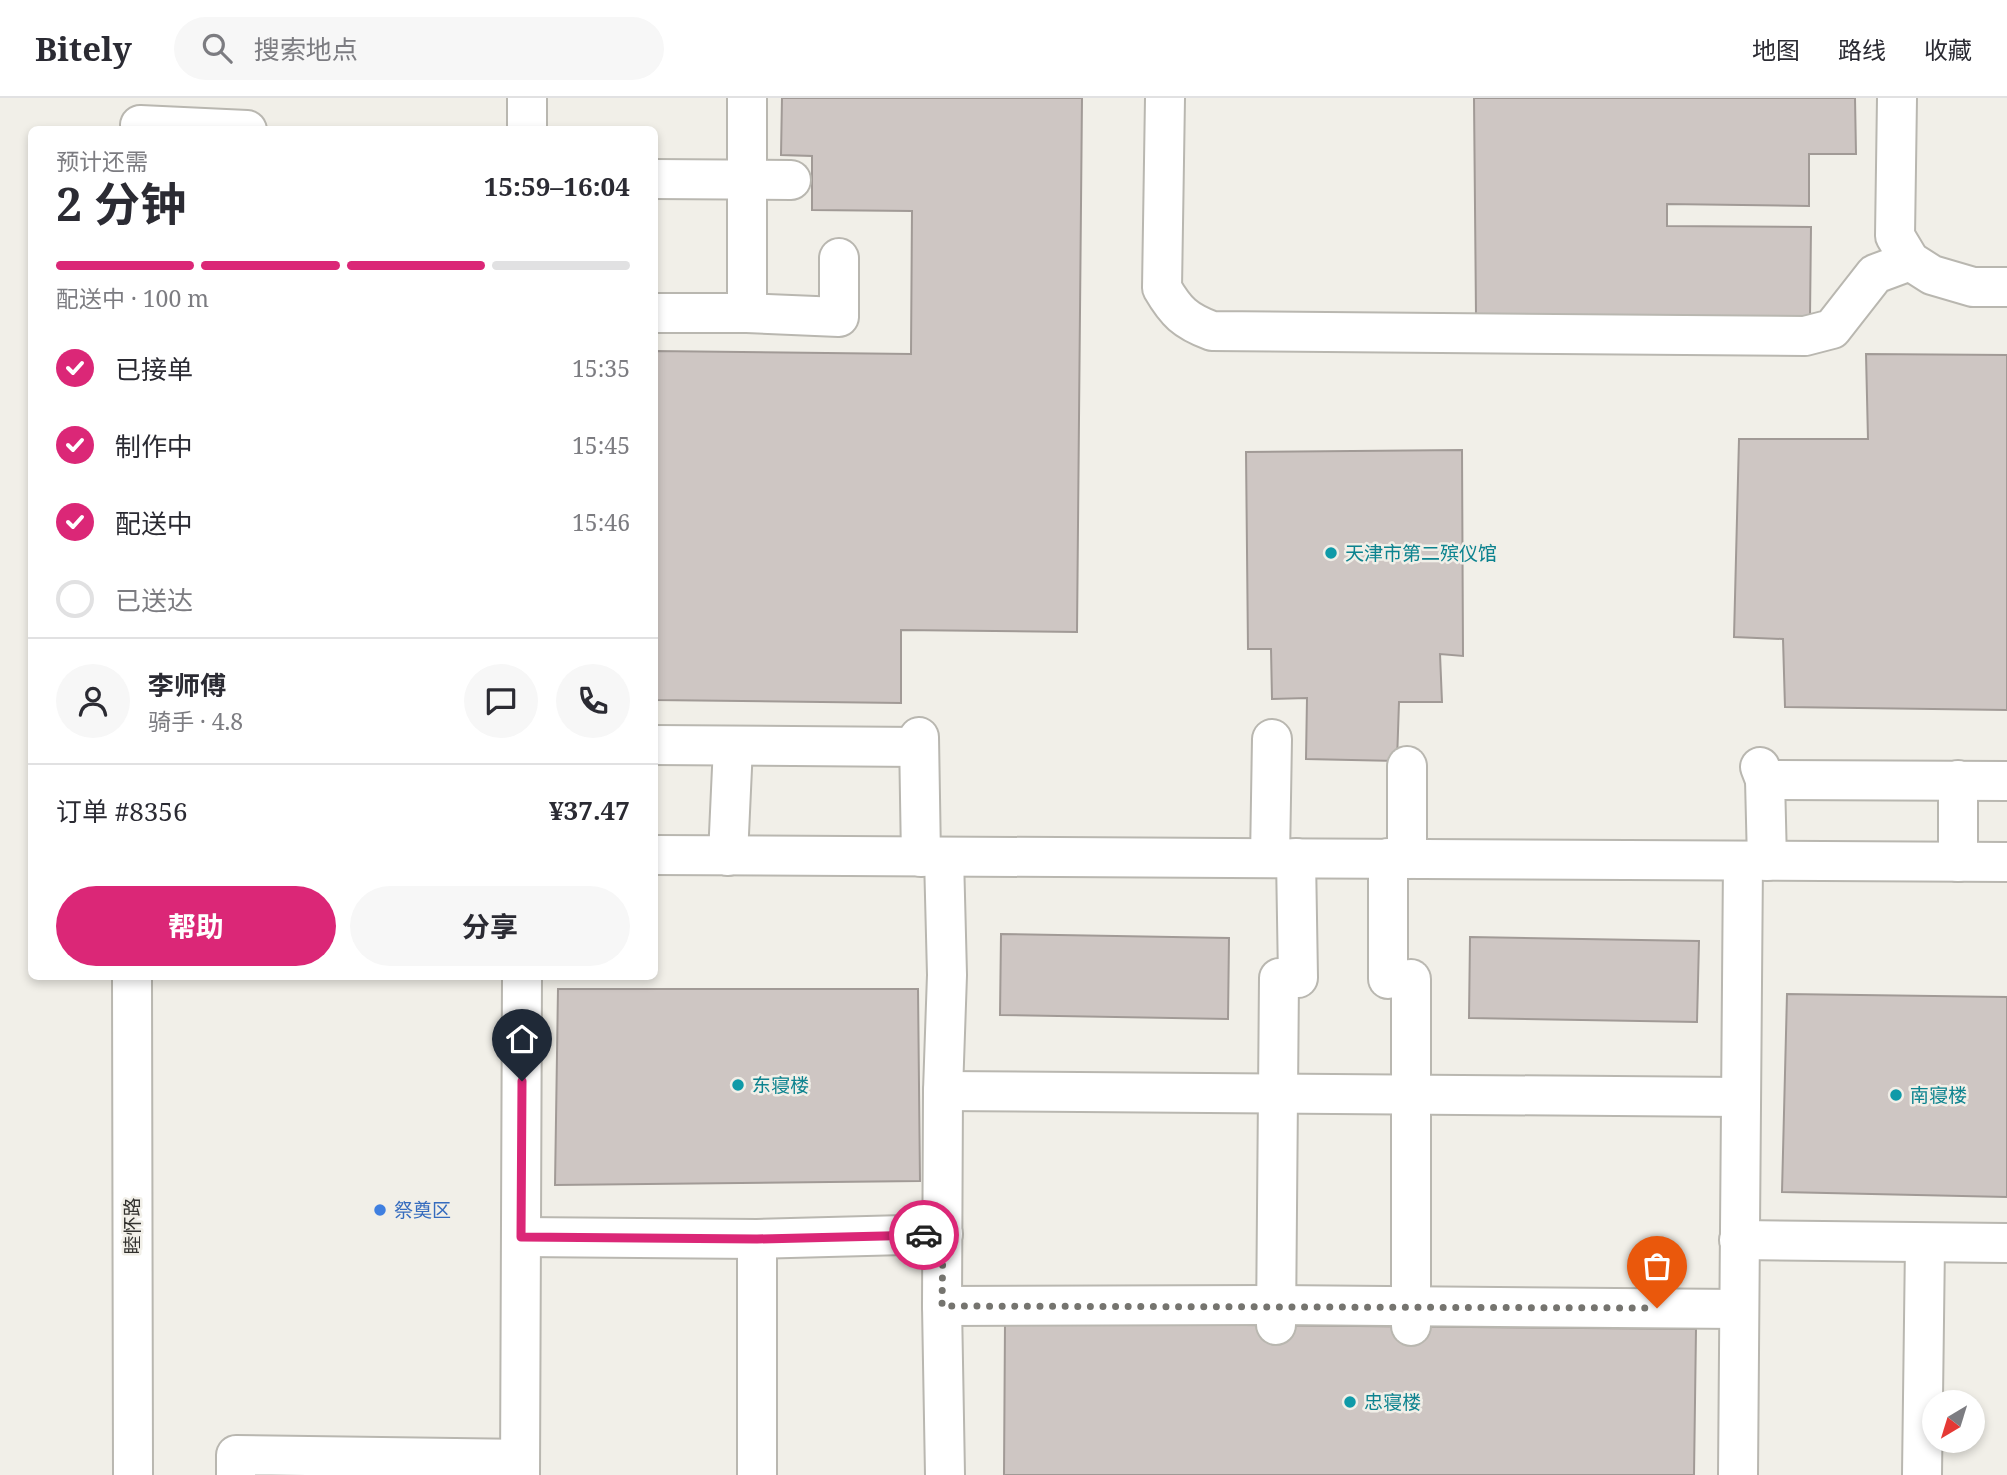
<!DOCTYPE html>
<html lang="zh">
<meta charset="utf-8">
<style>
:root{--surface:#fff;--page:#f7f7f7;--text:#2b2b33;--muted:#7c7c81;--line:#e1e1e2;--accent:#db2777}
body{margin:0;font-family:"Noto Serif","Noto Sans SC",serif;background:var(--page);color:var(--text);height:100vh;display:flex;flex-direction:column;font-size:26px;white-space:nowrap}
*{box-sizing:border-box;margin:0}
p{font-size:23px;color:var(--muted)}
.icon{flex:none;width:38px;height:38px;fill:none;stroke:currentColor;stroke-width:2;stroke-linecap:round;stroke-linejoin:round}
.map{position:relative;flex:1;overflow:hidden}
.sheet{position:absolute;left:28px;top:28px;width:630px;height:854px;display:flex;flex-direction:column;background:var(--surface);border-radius:10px;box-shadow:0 4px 10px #0003}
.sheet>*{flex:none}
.needle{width:46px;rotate:218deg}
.fabs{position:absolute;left:1922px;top:1292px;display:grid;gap:14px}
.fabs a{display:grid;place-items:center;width:63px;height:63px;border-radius:50%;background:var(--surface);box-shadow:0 4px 10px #0003;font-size:35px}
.pin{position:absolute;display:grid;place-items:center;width:60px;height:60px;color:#fff;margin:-72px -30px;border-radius:50% 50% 50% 0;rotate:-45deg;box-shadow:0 0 7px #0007}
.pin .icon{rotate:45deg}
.courier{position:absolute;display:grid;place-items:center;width:70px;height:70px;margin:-35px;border:5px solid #db2777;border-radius:50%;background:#fff;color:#222;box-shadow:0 2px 9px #0007}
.headline em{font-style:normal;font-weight:700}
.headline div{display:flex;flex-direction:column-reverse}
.headline{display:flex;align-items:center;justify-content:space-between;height:119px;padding:0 28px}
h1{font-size:46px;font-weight:700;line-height:52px}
.bar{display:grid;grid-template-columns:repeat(4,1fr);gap:10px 7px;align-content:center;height:84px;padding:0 28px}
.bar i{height:9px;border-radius:5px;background:var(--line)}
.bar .on{background:var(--accent)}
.bar p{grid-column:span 4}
.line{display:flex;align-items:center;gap:18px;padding:0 28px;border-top:2px solid var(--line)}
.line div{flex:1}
.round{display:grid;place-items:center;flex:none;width:74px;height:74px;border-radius:37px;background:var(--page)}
ol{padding:0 28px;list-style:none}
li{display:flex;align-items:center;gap:21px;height:77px}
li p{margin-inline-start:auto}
li .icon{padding:7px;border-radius:50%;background:var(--accent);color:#fff;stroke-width:4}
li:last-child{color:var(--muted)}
li i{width:38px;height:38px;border:4px solid var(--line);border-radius:50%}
.button{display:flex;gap:14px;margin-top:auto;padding:14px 28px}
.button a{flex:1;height:80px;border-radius:42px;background:var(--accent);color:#fff;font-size:28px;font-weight:700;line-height:80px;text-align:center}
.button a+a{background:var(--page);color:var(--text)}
header{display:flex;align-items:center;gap:42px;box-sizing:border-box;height:98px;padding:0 35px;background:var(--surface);border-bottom:2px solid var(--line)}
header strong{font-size:33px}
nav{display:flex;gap:38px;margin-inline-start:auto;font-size:24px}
.search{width:490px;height:63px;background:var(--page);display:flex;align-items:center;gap:18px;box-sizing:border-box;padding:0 24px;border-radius:38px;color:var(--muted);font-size:26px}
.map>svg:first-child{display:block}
.building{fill:#cec6c3;stroke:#a19a96;stroke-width:2}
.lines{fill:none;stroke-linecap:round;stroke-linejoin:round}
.minor-casing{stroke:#b9b7b0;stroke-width:42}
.minor{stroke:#fff;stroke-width:38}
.done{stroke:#75746f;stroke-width:7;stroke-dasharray:0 12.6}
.route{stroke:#db2777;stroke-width:9}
.culture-dot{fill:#0f9aa8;stroke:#f1efe8;stroke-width:2.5}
.shop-dot{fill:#3f7fe0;stroke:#f1efe8;stroke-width:2.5}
.labels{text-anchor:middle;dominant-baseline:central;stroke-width:5;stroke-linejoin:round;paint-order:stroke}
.culture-label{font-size:19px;fill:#0d838f;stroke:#f1efe8;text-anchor:start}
.shop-label{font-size:19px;fill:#366cbe;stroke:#f1efe8;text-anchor:start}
.street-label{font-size:19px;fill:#32312e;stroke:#f1efe8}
</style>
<header>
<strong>Bitely</strong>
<div class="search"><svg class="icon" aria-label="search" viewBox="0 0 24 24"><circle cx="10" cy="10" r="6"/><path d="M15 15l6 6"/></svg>搜索地点</div>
<nav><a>地图</a><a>路线</a><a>收藏</a></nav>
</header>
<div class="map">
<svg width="2007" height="1377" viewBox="0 0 2007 1377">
<rect width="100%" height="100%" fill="#f1efe8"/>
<g class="building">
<polygon points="782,0 1082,0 1077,534 901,532 901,605 654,602 654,253 911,256 912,113 812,112 812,58 781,57"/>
<polygon points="1474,0 1855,0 1856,56 1809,56 1809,108 1667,106 1667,128 1811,129 1810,219 1476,217"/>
<polygon points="1866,256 2007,257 2007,612 1785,609 1783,541 1734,539 1739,341 1868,341"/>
<polygon points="1462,352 1463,558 1440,556 1442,604 1399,604 1397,663 1306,661 1307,600 1272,601 1271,551 1248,551 1246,354"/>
<polygon points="1001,836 1229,840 1228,921 1000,917"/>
<polygon points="1470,839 1699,843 1697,924 1469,920"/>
<polygon points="558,891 918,891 920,1083 555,1087"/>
<polygon points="1787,896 2007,899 2007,1099 1782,1094"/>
<polygon points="1005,1225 1696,1231 1694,1377 1004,1377"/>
</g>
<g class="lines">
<defs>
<g id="minor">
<path d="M1165 0 1162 190C1176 214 1185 223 1212 233L1805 238 1832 231 1875 176 1910 163"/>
<polyline points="1897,0 1895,138 1910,163 1932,177 1973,189 2007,189"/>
<polyline points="140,27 247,32"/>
<polyline points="527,32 527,0"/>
<polyline points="654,81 791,82"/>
<polyline points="654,215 747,215 839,219 839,160"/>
<polyline points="747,215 747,0"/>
<polyline points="919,639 921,759"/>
<polyline points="654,647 919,649"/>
<polyline points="1407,668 1407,761"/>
<polyline points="1760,669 1765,682 1767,763"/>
<polyline points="1765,682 2007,683"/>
<polyline points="1958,682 1958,764"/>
<polyline points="654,757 2007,764"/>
<polyline points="728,758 733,648"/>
<polyline points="944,759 947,877 943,993 942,1208 945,1377"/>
<polyline points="1270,760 1272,641"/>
<polyline points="1296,760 1298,880"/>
<polyline points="1388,760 1388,881"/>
<polyline points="132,878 133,1377"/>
<polyline points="1411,881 1411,1228"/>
<polyline points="943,993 1740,999"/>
<polyline points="521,1139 757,1141 943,1136"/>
<polyline points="1739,1142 2007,1145"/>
<polyline points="942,1208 1276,1207 1739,1211"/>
<polyline points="1276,1227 1279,880"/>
<polyline points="236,1377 236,1357 520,1361"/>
<polyline points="520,1377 522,878"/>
<polyline points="757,1377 757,1141"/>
<polyline points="1738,1377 1743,763"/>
<polyline points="1922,1377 1925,1146"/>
</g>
</defs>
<use href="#minor" class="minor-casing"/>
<use href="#minor" class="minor"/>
</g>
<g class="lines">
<polyline class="done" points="924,1137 943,1136 942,1208 1657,1210"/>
<polyline class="route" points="522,983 521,1139 757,1141 924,1137"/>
</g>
<g class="culture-dot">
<circle cx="1331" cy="455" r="7"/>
<circle cx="738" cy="987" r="7"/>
<circle cx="1896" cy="997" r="7"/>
<circle cx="1350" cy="1304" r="7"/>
</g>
<circle class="shop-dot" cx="380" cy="1112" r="7"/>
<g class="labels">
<g class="culture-label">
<text x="1345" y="455">天津市第二殡仪馆</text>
<text x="752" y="987">东寝楼</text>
<text x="1910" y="997">南寝楼</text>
<text x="1364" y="1304">忠寝楼</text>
</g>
<g class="shop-label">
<text x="394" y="1112">祭奠区</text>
</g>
<g class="street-label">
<text transform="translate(132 1128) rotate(-90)">睦怀路</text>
</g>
</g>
</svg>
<div class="fabs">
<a><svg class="needle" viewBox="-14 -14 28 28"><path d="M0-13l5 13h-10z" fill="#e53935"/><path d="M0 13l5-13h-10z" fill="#7c7c81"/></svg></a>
</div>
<div class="pin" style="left:1657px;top:1210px;background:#ea580c"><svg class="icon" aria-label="bag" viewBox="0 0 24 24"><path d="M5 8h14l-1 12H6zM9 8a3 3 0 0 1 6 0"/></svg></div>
<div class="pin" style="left:522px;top:983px;background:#1f2937"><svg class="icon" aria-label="home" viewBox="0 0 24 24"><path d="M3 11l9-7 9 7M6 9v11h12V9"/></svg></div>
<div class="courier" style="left:924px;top:1137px"><svg class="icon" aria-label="car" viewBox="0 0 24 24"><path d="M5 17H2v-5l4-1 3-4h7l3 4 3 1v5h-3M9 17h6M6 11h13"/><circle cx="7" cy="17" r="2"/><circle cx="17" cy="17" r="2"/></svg></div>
<section class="sheet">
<div class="headline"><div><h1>2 分钟</h1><p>预计还需</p></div><em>15:59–16:04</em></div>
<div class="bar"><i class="on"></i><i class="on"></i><i class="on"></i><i></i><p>配送中 · 100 m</p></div>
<ol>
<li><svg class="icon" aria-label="check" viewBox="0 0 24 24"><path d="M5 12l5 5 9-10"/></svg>已接单<p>15:35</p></li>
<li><svg class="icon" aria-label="check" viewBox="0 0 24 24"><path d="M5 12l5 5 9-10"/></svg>制作中<p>15:45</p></li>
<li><svg class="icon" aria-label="check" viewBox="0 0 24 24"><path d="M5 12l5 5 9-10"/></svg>配送中<p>15:46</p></li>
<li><i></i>已送达</li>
</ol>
<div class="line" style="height:126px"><a class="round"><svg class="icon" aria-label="person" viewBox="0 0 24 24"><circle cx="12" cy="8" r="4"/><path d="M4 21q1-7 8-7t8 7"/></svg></a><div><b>李师傅</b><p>骑手 · 4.8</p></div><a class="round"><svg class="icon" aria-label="chat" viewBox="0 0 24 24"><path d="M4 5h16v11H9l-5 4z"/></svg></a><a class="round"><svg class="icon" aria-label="phone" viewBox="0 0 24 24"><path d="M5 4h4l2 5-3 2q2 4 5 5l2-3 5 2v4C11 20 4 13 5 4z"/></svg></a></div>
<div class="line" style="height:91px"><div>订单 #8356</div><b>¥37.47</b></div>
<div class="button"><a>帮助</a><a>分享</a></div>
</section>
</div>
